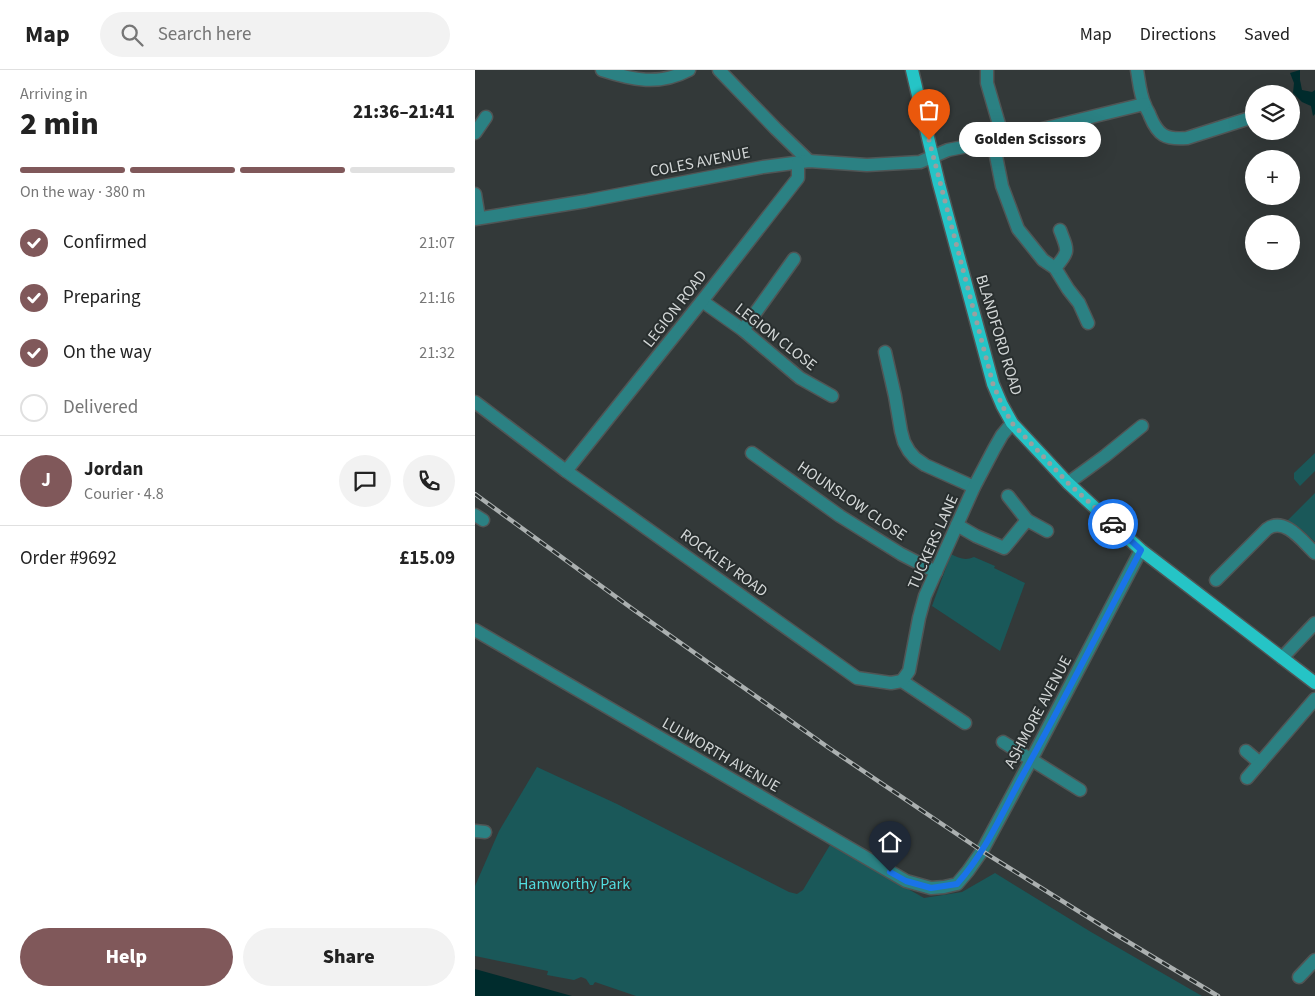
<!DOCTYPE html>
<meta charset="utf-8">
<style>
:root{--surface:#fff;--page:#f2f2f2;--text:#222;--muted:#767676;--line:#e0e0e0;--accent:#80585a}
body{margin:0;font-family:"Source Sans 3",sans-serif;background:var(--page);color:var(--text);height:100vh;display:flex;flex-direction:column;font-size:19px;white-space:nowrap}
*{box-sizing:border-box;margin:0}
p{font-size:16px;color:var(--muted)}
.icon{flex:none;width:28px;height:28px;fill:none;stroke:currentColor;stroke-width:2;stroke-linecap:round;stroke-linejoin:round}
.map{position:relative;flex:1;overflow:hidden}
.drawer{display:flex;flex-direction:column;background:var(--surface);width:475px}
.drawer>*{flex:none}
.controls{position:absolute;left:770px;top:15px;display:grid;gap:10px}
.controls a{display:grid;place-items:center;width:55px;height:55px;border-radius:50%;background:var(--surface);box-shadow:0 5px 20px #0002;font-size:25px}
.pin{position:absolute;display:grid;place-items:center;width:42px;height:42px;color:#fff;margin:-51px -21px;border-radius:50% 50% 50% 0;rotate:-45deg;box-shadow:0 0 5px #0007}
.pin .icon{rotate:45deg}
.courier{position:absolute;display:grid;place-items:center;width:50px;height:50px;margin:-25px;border:4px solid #1a73e8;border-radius:50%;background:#fff;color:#222;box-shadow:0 1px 6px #0007}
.bubble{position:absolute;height:35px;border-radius:18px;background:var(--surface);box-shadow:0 5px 20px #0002;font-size:16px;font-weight:800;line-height:35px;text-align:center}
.head em{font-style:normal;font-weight:800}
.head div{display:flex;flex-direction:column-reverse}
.head{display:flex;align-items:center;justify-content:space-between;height:85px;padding:0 20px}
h1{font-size:32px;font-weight:800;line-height:38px}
.bar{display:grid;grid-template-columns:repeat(4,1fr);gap:8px 5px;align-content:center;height:60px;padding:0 20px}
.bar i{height:6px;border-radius:4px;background:var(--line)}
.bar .active{background:var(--accent)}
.bar p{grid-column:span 4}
.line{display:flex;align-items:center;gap:12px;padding:0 20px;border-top:1px solid var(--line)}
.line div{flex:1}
.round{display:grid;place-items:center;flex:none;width:52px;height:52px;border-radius:26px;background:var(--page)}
ol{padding:0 20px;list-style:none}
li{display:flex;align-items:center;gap:15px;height:55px}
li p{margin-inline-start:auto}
li .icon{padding:5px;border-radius:50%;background:var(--accent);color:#fff;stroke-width:4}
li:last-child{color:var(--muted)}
li i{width:28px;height:28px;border:2px solid var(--line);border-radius:50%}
.action{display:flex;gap:10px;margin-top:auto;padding:10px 20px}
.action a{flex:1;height:58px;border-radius:30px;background:var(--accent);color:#fff;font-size:20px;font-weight:800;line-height:58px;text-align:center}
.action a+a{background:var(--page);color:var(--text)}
header{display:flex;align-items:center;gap:30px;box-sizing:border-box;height:70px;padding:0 25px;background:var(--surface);border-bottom:1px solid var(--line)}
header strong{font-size:24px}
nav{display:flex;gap:28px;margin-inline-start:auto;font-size:18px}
.search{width:350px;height:45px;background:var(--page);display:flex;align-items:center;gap:12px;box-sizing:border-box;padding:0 18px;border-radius:28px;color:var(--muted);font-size:19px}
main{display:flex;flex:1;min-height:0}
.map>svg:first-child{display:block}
.green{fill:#1a5859}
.water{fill:#002c2d}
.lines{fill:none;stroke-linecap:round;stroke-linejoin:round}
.minor-casing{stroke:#505555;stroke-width:15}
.major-casing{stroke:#505555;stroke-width:15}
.minor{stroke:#2b8183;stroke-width:12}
.major{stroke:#25c4c6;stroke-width:12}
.rail-casing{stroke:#abb0b0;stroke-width:4.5}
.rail{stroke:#292f2f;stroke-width:2.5;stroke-dasharray:8;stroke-linecap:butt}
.done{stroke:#9a9f9f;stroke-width:5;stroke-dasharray:0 9}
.route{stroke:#1a73e8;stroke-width:6}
.labels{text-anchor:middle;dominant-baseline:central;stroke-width:4;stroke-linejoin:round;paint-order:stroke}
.street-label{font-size:16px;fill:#d2d6d6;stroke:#292f2f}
.park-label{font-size:16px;fill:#52dde0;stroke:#292f2f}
</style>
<header>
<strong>Map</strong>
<div class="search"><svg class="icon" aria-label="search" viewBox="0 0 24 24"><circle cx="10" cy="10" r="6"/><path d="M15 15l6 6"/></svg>Search here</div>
<nav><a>Map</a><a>Directions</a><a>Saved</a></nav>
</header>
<main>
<section class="drawer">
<div class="head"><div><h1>2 min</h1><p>Arriving in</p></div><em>21:36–21:41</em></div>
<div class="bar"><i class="active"></i><i class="active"></i><i class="active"></i><i></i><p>On the way · 380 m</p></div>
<ol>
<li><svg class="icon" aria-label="check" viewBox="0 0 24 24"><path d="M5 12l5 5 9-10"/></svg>Confirmed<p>21:07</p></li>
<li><svg class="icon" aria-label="check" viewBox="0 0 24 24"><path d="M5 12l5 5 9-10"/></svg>Preparing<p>21:16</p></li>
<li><svg class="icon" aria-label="check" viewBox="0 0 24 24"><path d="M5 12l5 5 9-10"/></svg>On the way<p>21:32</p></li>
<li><i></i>Delivered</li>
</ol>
<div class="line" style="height:90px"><b class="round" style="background:var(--accent);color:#fff">J</b><div><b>Jordan</b><p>Courier · 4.8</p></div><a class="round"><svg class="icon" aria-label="chat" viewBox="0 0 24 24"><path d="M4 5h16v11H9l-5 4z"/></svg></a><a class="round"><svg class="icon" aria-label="phone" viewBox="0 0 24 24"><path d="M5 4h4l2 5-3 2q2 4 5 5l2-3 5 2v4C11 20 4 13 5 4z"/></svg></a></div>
<div class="line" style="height:65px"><div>Order #9692</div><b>£15.09</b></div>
<div class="action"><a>Help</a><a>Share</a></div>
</section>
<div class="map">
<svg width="840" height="926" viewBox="0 0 840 926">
<rect width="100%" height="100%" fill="#333939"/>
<g class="green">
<polygon points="840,383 840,401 825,416 819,409 819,403"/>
<polygon points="840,423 840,472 826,459 812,451"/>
<path d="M476 484C484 488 490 491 499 487L520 496 519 498 550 513 525 581 457 536Z"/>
<polygon points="62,697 142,734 314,822 322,824 328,820 355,775 449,828 487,822 520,803 616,862 727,926 161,926 120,912 118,915 115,915 111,909 106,907 99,910 72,905 73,901 0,886 0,816 24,761"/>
</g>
<g class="water">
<polygon points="825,0 825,10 827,20 837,22 840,20 840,44 838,46 836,36 827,32 818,23 819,13 815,3"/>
<polygon points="0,899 97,926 0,926"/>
</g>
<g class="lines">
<defs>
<g id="minor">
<path d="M127 0C158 10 184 16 214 0"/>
<polyline points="244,0 301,59 334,91"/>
<polyline points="512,0 512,13 528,68"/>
<path d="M662 0C664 11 665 25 670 35 671 39 674 42 675 46 683 65 690 70 712 68L775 48"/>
<polyline points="0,63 11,47"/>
<polyline points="518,71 527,116 543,159 568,190 580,198 593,219 604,233 613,253"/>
<polyline points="0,124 4,148"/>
<polyline points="0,149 111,131 288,97 334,91 392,95 445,92 473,80 518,71 669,34"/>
<path d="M580 198C595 181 593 181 585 160"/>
<polyline points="227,231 268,260 325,308 357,326"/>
<polyline points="268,260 319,189"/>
<polyline points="410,282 420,326 426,361 429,372 434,381 440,388 450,395 499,417"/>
<polyline points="0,332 91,401 382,608 416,613 427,611 490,653"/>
<polyline points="277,383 365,446 426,484 461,502"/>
<polyline points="91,401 227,231 323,108 323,93"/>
<polyline points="593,413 630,386 667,356"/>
<polyline points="0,445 8,450"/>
<polyline points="552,450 572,461"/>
<polyline points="482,455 501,466 529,478 552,450 533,426"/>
<path d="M741 510 792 459C810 446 828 472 840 483"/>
<polyline points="0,560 431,811 456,818 469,817 482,814 493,801 507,781 556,690 666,480"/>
<polyline points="807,588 840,553"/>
<polyline points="427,611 434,601 444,548 450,526 499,417 519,379 527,365 537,353"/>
<polyline points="528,672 605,720"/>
<polyline points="771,681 785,693"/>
<polyline points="772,708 840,629"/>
<polyline points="0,761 10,762"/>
<polyline points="824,907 840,890"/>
</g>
<polyline id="major" points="437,0 464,114 518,314 527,335 537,353 593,413 666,480 840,613"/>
</defs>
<use href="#minor" class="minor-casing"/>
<use href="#major" class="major-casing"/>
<use href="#minor" class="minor"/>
<use href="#major" class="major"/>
<defs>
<polyline id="rail" points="0,424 159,540 354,678 507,781 640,864 743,926"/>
</defs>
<use href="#rail" class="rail-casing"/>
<use href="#rail" class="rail"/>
</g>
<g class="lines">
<polyline class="done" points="454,70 518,314 527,335 537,353 593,413 638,454"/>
<path class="route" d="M415 802 431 811 456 818 482 814C509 784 526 746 545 710 587 634 626 557 666 480L638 454"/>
</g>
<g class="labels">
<g class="street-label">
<text transform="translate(225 92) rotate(-11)">COLES AVENUE</text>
<text transform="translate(200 239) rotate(-52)">LEGION ROAD</text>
<text transform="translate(524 265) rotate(73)">BLANDFORD ROAD</text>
<text transform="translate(301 267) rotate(38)">LEGION CLOSE</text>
<text transform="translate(377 431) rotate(34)">HOUNSLOW CLOSE</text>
<text transform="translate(458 472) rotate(-66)">TUCKERS LANE</text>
<text transform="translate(249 493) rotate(36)">ROCKLEY ROAD</text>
<text transform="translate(563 642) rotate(-62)">ASHMORE AVENUE</text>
<text transform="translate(246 685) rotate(30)">LULWORTH AVENUE</text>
</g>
<g class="park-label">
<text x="99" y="814">Hamworthy Park</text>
</g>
</g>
</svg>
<div class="controls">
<a><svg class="icon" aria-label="layers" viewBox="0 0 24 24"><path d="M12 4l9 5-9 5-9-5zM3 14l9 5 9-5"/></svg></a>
<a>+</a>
<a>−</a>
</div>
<div class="pin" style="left:454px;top:70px;background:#ea580c"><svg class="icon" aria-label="bag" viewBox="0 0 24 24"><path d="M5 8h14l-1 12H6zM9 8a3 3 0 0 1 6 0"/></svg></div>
<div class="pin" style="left:415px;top:802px;background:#1f2937"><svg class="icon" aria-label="home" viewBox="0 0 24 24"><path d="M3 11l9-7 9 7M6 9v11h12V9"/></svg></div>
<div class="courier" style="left:638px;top:454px"><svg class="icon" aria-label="car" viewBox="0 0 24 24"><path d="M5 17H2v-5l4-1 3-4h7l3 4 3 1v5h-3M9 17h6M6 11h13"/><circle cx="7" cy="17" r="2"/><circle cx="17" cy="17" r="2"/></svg></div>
<div class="bubble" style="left:484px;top:52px;width:142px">Golden Scissors</div>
</div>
</main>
